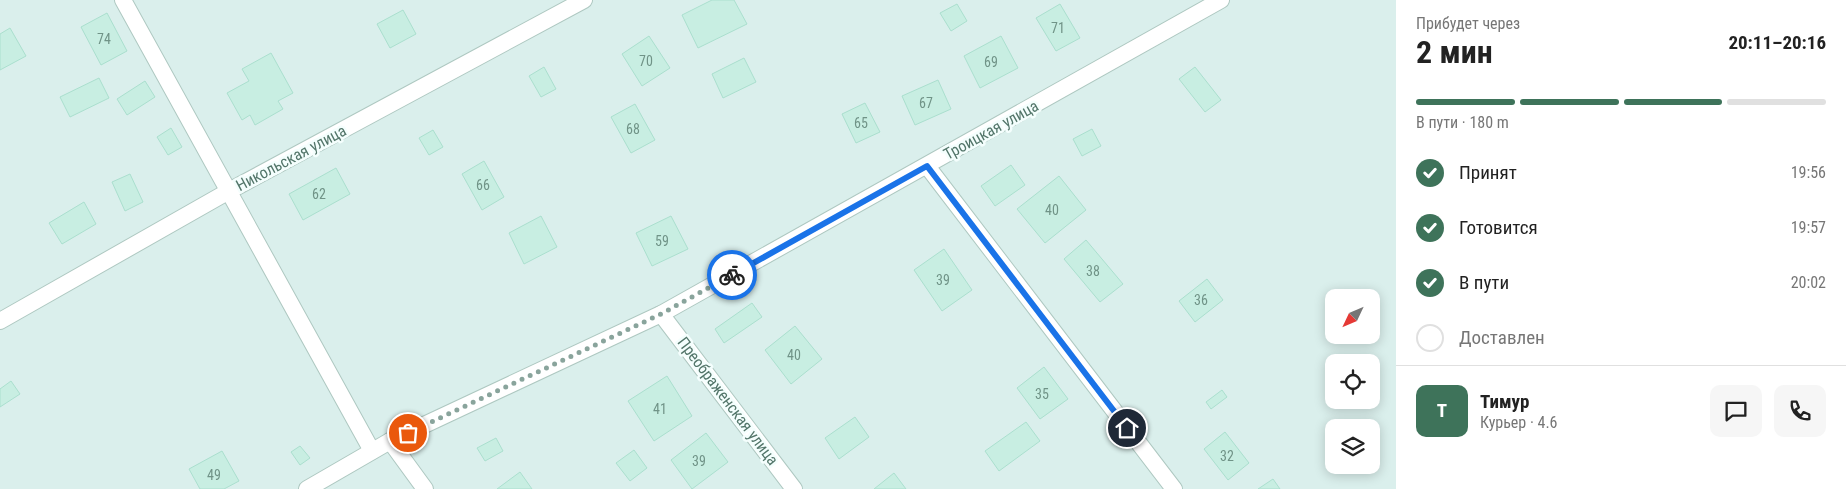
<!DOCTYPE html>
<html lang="ru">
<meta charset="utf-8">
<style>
:root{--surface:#fff;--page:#f6f6f6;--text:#222;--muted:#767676;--line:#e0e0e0;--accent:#3e735a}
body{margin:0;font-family:"Roboto Condensed",sans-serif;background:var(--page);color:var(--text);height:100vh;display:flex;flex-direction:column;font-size:19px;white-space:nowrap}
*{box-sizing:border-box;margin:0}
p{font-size:16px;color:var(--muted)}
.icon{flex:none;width:28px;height:28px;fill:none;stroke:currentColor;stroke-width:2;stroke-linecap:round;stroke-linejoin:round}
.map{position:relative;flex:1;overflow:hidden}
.drawer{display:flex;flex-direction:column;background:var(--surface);width:450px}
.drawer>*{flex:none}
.needle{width:32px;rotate:226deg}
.buttons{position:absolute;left:1325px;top:289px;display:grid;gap:10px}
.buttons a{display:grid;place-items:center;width:55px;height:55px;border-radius:10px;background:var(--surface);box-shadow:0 2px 12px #0003;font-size:25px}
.pin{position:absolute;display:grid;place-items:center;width:42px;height:42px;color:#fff;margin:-21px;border:2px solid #fff;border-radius:50%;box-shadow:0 1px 5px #0007}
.courier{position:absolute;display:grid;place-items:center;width:50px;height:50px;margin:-25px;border:4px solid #1a73e8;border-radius:50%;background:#fff;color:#222;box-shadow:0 1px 6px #0007}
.overview em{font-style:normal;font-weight:700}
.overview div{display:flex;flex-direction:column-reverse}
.overview{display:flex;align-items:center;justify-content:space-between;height:85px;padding:0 20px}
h1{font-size:32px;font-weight:700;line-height:38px}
.bar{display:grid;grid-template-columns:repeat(4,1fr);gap:8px 5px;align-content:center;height:60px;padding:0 20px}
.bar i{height:6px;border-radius:4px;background:var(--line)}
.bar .current{background:var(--accent)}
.bar p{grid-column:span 4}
.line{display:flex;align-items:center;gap:12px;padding:0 20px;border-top:1px solid var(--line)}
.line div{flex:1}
.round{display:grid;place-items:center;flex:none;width:52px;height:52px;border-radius:10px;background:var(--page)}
ol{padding:0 20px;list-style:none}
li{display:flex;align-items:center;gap:15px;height:55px}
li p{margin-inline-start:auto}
li .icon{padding:5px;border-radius:50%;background:var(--accent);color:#fff;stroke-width:4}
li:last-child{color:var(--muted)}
li i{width:28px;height:28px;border:2px solid var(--line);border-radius:50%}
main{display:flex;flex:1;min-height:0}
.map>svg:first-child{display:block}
.residential{fill:#daefec;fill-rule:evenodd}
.building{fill:#c8eee2;stroke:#aadfce}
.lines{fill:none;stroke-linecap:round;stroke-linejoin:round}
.street-casing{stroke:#aec8c1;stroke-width:18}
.street{stroke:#fff;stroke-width:16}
.done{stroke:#89a49c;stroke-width:5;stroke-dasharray:0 9}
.route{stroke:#1a73e8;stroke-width:6}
.labels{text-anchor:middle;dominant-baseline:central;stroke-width:5;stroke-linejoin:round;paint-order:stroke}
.number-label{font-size:14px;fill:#709387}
.street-label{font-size:16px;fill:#527569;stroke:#f4fefd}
</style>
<main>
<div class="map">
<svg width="1396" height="489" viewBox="0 0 1396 489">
<rect width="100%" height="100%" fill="#eefbfa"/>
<path class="residential" d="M0 0H1396V489H0ZM1334 298H1371V335H1334ZM1334 362H1371V400H1334ZM1334 428H1371V465H1334Z"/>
<g class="building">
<polygon points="712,0 734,0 747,24 698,48 682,15"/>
<polygon points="957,4 967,21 951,31 940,13"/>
<polygon points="1060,4 1080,38 1056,51 1036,18"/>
<polygon points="403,10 416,34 390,48 377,24"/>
<polygon points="107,13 127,51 101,65 81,27"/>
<polygon points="10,28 26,56 0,70 0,34"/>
<polygon points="649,36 670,68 642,86 622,54"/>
<polygon points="1001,36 1018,68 980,88 964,56"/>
<polygon points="271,53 293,93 278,101 283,109 255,125 250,115 242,120 227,93 249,81 242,69"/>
<polygon points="744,58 756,82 723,98 712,74"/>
<polygon points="544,67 556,89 541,97 529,76"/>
<polygon points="1195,67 1221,100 1205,112 1179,79"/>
<polygon points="99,78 109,98 70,117 60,97"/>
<polygon points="938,80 951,109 915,125 902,96"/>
<polygon points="145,81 155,97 127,115 117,99"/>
<polygon points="865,103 880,132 856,143 842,114"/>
<polygon points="635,104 655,140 631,153 611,117"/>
<polygon points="171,128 182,147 168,155 157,137"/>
<polygon points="1092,129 1101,146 1082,156 1073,139"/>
<polygon points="433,130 443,147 429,155 419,138"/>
<polygon points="484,161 504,197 482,210 462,174"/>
<polygon points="1011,165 1025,185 995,206 981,186"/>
<polygon points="336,168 350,194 303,220 289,194"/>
<polygon points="130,174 143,202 125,211 112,182"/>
<polygon points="1059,176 1086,210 1045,243 1017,209"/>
<polygon points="84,202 96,224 62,244 49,223"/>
<polygon points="541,216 557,247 524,264 509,233"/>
<polygon points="671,216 688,249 652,266 636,233"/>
<polygon points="1086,240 1123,284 1100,302 1064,259"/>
<polygon points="944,249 972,290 942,311 914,270"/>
<polygon points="1207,279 1223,300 1195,322 1179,301"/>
<polygon points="752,303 762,317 724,343 715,329"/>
<polygon points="795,326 822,359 791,384 765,350"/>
<polygon points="1044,367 1068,399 1040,419 1017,388"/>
<polygon points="667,376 692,416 654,441 628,401"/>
<polygon points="11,381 20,394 0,407 0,389"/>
<polygon points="1222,390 1227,397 1211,409 1206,402"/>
<polygon points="855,417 869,437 839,459 825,438"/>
<polygon points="1026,422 1040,441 999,471 985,451"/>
<polygon points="1225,432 1249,463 1228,480 1204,449"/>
<polygon points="706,433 728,462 692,489 671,460"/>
<polygon points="496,438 503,451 485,461 477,448"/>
<polygon points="300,446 310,458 300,465 291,452"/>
<polygon points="634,450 647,468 630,481 616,463"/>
<polygon points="222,451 239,481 224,489 200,489 189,469"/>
<polygon points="520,472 532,489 497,489"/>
<polygon points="894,473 906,489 874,489"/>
<polygon points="1273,479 1280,489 1258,489"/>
</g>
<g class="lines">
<defs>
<g id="street">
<polyline points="123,0 372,451"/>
<polyline points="927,166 1174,489"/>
<polyline points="661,314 794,489"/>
<polyline points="0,321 229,191 584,0"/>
<polyline points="390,441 425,489"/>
<polyline points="307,489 390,441 661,314 1221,0"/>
</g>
</defs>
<use href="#street" class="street-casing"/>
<use href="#street" class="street"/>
</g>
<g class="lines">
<polyline class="done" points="408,433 661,314 732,275"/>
<polyline class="route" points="732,275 927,166 1127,428"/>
</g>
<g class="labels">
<g class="number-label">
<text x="1058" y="28">71</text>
<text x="104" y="39">74</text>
<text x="646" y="61">70</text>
<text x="991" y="62">69</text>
<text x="926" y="103">67</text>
<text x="861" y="123">65</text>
<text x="633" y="129">68</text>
<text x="483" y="185">66</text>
<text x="319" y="194">62</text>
<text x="1052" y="210">40</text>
<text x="662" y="241">59</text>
<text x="1093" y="271">38</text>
<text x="943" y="280">39</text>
<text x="1201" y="300">36</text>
<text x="794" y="355">40</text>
<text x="1042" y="394">35</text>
<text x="660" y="409">41</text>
<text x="1227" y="456">32</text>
<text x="699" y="461">39</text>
<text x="214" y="475">49</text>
</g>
<g class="street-label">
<text transform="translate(991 130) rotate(-29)">Троицкая улица</text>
<text transform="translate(291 158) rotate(-28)">Никольская улица</text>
<text transform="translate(728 401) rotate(53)">Преображенская улица</text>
</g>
</g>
</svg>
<div class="buttons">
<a><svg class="needle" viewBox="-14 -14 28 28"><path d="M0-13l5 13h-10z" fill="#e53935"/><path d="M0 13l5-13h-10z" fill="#767676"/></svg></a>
<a><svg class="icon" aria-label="locate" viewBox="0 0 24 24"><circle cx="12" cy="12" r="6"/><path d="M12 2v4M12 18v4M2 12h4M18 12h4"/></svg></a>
<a><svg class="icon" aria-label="layers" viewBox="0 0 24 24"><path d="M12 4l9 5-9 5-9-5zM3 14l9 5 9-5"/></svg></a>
</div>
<div class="pin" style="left:408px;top:433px;background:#ea580c"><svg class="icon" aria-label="bag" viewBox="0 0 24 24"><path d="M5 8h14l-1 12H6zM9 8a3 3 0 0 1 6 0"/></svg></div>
<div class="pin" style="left:1127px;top:428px;background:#1f2937"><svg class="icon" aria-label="home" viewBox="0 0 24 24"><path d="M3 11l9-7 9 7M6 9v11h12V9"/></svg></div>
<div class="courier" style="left:732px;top:275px"><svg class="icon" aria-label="bike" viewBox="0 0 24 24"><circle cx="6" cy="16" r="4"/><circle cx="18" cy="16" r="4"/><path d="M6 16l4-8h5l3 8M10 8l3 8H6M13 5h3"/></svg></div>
</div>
<section class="drawer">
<div class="overview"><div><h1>2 мин</h1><p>Прибудет через</p></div><em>20:11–20:16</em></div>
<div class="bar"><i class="current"></i><i class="current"></i><i class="current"></i><i></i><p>В пути · 180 m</p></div>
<ol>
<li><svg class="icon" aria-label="check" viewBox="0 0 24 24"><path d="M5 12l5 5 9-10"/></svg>Принят<p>19:56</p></li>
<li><svg class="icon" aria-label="check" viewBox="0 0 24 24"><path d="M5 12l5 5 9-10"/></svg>Готовится<p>19:57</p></li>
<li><svg class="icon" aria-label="check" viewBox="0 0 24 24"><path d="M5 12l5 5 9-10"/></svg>В пути<p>20:02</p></li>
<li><i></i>Доставлен</li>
</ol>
<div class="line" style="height:90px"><b class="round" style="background:var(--accent);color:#fff">Т</b><div><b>Тимур</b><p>Курьер · 4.6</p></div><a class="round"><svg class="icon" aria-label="chat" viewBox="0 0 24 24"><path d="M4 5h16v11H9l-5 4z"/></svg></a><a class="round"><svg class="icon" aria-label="phone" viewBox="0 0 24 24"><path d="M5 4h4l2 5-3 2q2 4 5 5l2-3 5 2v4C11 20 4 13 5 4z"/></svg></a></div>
</section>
</main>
